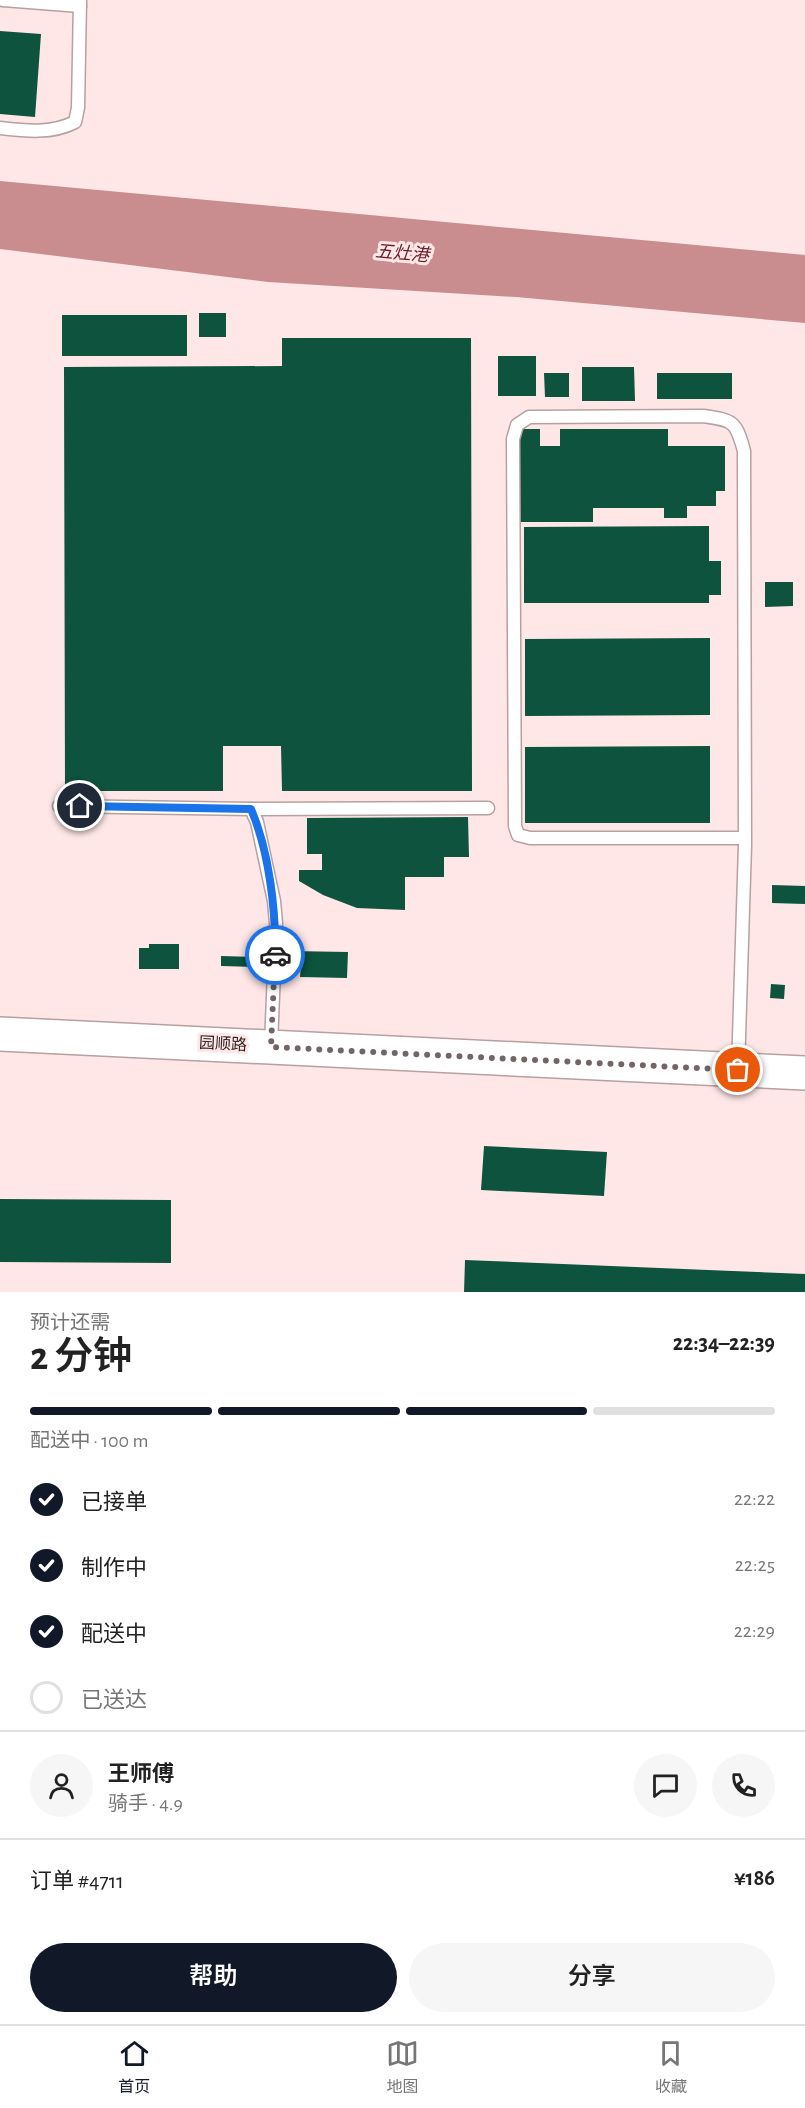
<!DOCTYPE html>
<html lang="zh">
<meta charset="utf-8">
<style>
:root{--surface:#fff;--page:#f6f6f6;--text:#222;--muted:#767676;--line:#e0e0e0;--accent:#111827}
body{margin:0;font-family:"Alegreya Sans","Noto Sans SC",sans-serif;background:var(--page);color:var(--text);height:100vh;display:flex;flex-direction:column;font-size:22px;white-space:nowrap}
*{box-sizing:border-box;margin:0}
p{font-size:20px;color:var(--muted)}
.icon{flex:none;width:33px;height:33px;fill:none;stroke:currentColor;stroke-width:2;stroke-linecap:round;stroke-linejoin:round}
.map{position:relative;height:1292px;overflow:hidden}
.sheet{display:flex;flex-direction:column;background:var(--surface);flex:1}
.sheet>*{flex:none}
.pin{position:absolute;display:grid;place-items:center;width:51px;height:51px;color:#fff;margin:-26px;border:3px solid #fff;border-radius:50%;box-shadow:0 2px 6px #0007}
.courier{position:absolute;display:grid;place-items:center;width:60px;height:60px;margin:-30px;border:4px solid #1a73e8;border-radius:50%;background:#fff;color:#222;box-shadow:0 2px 8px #0007}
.summary em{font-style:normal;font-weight:600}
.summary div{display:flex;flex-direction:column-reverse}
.summary{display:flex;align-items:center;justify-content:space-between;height:102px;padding:0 30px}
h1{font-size:39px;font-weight:600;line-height:45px}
.bar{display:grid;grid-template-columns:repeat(4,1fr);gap:9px 6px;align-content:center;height:72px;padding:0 30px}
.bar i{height:8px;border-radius:4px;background:var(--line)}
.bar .on{background:var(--accent)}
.bar p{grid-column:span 4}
.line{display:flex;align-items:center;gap:15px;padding:0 30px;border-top:2px solid var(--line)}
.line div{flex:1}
.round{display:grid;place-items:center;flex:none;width:63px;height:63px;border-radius:32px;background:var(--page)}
ol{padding:0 30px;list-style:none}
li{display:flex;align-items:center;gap:18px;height:66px}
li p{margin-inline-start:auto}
li .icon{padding:6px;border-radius:50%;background:var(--accent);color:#fff;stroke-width:4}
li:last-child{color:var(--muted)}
li i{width:33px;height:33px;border:3px solid var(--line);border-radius:50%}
.primary-button{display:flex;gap:12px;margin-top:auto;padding:12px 30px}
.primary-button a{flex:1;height:69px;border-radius:36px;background:var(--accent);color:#fff;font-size:24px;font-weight:600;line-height:69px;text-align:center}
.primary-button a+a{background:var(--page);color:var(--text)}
.dock{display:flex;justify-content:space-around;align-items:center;height:84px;border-top:2px solid var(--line);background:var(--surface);font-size:16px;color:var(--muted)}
.dock a{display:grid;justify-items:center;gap:3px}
.dock .on{color:var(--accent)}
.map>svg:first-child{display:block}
.water{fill:#ca8d8f}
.building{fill:#0e533d}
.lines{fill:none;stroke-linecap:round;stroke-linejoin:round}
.lane-casing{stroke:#b7a0a1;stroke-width:15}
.secondary-casing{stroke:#b7a0a1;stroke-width:36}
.lane{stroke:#fff;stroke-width:12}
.secondary{stroke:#fff;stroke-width:33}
.done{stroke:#736565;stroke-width:6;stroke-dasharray:0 10.8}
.route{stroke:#1a73e8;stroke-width:8}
.labels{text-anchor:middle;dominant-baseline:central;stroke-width:6;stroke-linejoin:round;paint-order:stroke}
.street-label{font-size:16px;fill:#281f1f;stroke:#ffe7e7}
.water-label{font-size:18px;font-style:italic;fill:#681e28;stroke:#ffe7e7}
</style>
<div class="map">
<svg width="805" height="1292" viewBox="0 0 805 1292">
<rect width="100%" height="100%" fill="#ffe7e7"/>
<polygon class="water" points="0,181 805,255 805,323 516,297 268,282 0,249"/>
<g class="building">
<polygon points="0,31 41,34 35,117 0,114"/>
<rect x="199" y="313" width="27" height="24"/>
<rect x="62" y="315" width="125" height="41"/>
<polygon points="282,338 471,338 472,791 282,791 281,746 223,746 223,791 65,791 64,367 282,366"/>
<rect x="498" y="356" width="38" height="40"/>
<polygon points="582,367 634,367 635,401 582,401"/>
<polygon points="544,373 569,373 569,397 545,397"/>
<rect x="657" y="373" width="75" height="26"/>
<polygon points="518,429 540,429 540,446 560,446 560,429 668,429 668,446 725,446 725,491 716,491 716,506 687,506 687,518 664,518 664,508 593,508 593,522 518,522"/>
<polygon points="709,526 709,561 721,561 721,595 709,595 709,603 524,603 524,527"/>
<polygon points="765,582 793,582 793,606 765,607"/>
<polygon points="710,638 710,715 525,716 525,639"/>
<polygon points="710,746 710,823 525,823 525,747"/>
<polygon points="468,817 469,857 444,857 444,877 405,877 405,910 357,908 323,895 299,881 299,870 322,870 322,854 307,854 307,818"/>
<polygon points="772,885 805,886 805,904 772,903"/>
<polygon points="149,944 179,944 179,969 139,969 139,948 149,948"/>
<polygon points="291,951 348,952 347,978 300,977 301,965 290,965"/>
<polygon points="221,956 257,957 257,967 221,966"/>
<polygon points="771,984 785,985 784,999 770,998"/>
<polygon points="484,1146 607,1152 604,1196 481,1190"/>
<polygon points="0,1199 171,1200 171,1263 0,1262"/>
<polygon points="465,1260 805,1274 805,1292 464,1292"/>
</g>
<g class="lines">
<defs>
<g id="lane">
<polyline points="3,0 80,6"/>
<path d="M0 128C26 131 52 134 75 122L78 108 80 0"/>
<polyline points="59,806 251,809 257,822 274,901 276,923 271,1045"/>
<polyline points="251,809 488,808"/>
<path d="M738 1069 745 845 744 451C736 421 733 420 703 416L529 417 517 425 513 439 515 826 518 835 530 838H745"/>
</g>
<polyline id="secondary" points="0,1034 805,1073"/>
</defs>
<use href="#lane" class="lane-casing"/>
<use href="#secondary" class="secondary-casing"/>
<use href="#lane" class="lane"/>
<use href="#secondary" class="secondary"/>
</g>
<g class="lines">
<polyline class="done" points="275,955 271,1047 738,1070"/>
<path class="route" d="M80 806 251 809C269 851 276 910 275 955"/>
</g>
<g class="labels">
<g class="street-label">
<text transform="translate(223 1044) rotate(3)">园顺路</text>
</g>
<g class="water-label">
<text transform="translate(402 254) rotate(5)">五灶港</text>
</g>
</g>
</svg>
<div class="pin" style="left:738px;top:1070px;background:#ea580c"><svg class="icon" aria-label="bag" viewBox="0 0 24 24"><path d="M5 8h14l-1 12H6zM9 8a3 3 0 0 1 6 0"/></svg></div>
<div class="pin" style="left:80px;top:806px;background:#1f2937"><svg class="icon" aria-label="home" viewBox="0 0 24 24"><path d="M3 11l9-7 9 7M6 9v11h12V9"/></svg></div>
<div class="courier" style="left:275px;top:955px"><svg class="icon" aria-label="car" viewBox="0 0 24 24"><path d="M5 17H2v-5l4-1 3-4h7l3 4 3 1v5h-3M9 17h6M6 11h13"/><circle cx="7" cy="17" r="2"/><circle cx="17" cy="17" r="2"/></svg></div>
</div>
<section class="sheet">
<div class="summary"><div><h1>2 分钟</h1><p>预计还需</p></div><em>22:34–22:39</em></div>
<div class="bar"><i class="on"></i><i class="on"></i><i class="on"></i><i></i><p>配送中 · 100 m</p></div>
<ol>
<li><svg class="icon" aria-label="check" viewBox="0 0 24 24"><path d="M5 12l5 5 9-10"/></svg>已接单<p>22:22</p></li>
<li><svg class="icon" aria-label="check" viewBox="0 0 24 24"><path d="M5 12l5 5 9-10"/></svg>制作中<p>22:25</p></li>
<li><svg class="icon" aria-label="check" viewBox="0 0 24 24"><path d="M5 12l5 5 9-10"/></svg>配送中<p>22:29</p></li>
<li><i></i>已送达</li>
</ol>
<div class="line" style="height:108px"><a class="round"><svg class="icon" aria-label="person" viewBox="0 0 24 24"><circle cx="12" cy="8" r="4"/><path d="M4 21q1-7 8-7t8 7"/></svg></a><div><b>王师傅</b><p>骑手 · 4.9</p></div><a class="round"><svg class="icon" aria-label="chat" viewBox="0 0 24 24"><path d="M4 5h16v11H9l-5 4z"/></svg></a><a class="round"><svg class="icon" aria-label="phone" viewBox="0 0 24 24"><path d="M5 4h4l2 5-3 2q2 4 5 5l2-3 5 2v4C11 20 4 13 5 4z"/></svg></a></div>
<div class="line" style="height:78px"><div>订单 #4711</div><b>¥186</b></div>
<div class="primary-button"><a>帮助</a><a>分享</a></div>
</section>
<nav class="dock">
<a class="on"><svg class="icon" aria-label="home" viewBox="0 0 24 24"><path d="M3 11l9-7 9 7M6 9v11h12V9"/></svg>首页</a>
<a><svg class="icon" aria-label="map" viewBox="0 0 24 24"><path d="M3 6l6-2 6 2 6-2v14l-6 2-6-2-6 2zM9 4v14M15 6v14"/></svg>地图</a>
<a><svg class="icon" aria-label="saved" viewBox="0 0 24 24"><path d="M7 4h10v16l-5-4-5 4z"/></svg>收藏</a>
</nav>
